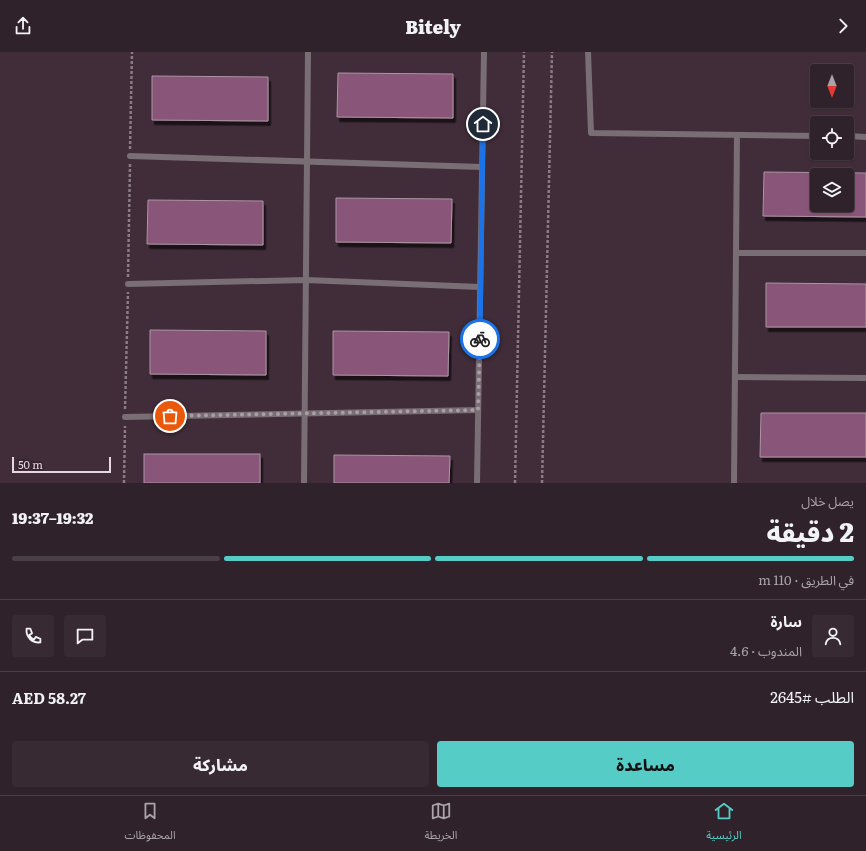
<!DOCTYPE html>
<html lang="ar">
<meta charset="utf-8">
<style>
:root{--surface:#30222b;--page:#382a33;--text:#f1f3f6;--muted:#a8a4a9;--line:#4b3f47;--accent:#55cdc6}
body{margin:0;font-family:Literata,"Noto Sans Arabic",serif;background:var(--page);color:var(--text);direction:rtl;height:100vh;display:flex;flex-direction:column;font-size:15px;white-space:nowrap}
*{box-sizing:border-box;margin:0}
p{font-size:13px;color:var(--muted)}
.icon{flex:none;width:22px;height:22px;fill:none;stroke:currentColor;stroke-width:2;stroke-linecap:round;stroke-linejoin:round}
.map{position:relative;height:431px;overflow:hidden;direction:ltr}
.panel{display:flex;flex-direction:column;background:var(--surface);flex:1}
.panel>*{flex:none}
.needle{width:26px;rotate:180deg}
.controls{position:absolute;left:810px;top:12px;display:grid;gap:8px}
.controls a{display:grid;place-items:center;width:44px;height:44px;border-radius:4px;background:var(--surface);box-shadow:0 1px 3px #0004,0 0 0 1px var(--line);font-size:20px}
.scale{position:absolute;left:12px;bottom:10px;width:99px;box-sizing:border-box;padding-left:4px;border:2px solid #e5d9e1;border-top:0;font-size:11px;line-height:14px;white-space:nowrap;color:#e5d9e1;-webkit-text-stroke:3px #35232f;paint-order:stroke}
.pin{position:absolute;display:grid;place-items:center;width:34px;height:34px;color:#fff;margin:-17px;border:2px solid #fff;border-radius:50%;box-shadow:0 1px 4px #0007}
.courier{position:absolute;display:grid;place-items:center;width:40px;height:40px;margin:-20px;border:3px solid #1a73e8;border-radius:50%;background:#fff;color:#222;box-shadow:0 1px 5px #0007}
.head em{font-style:normal;font-weight:800}
.head div{display:flex;flex-direction:column-reverse}
.head{display:flex;align-items:center;justify-content:space-between;height:68px;padding:0 12px}
h1{font-size:26px;font-weight:800;line-height:30px}
.bar{display:grid;grid-template-columns:repeat(4,1fr);gap:6px 4px;align-content:center;height:48px;padding:0 12px}
.bar i{height:5px;border-radius:3px;background:var(--line)}
.bar .current{background:var(--accent)}
.bar p{grid-column:span 4}
.line{display:flex;align-items:center;gap:10px;padding:0 12px;border-top:1px solid var(--line)}
.line div{flex:1}
.round{display:grid;place-items:center;flex:none;width:42px;height:42px;border-radius:4px;background:var(--page)}
.cta{display:flex;gap:8px;margin-top:auto;padding:8px 12px}
.cta a{flex:1;height:46px;border-radius:4px;background:var(--accent);color:#111;font-size:16px;font-weight:800;line-height:46px;text-align:center}
.cta a+a{background:var(--page);color:var(--text)}
header{display:flex;justify-content:space-between;align-items:center;height:52px;padding:0 12px;background:var(--surface);font-size:18px;font-weight:800}
.tabs{display:flex;justify-content:space-around;align-items:center;height:56px;border-top:1px solid var(--line);background:var(--surface);font-size:11px;color:var(--muted)}
.tabs a{display:grid;justify-items:center;gap:2px}
.tabs .current{color:var(--accent)}
.map>svg:first-child{display:block}
.building{fill:#895478;stroke:#ac95a4;fill-rule:evenodd;filter:url(#shadow)}
.lines{fill:none;stroke-linecap:round;stroke-linejoin:round}
.path{stroke:#8a7b85;stroke-width:2.5;stroke-dasharray:3 2;stroke-linecap:butt}
.service{stroke:#786e74;stroke-width:6}
.done{stroke:#ab9da6;stroke-width:4;stroke-dasharray:0 7.2}
.route{stroke:#1a73e8;stroke-width:5}
</style>
<header><svg class="icon" aria-label="forward" viewBox="0 0 24 24"><path d="M9 5l7 7-7 7"/></svg>Bitely<svg class="icon" aria-label="share" viewBox="0 0 24 24"><path d="M12 15V3M7 8l5-5 5 5M5 13v7h14v-7"/></svg></header>
<div class="map">
<svg width="866" height="431" viewBox="0 0 866 431">
<defs>
<filter id="shadow"><feDropShadow dx="2.5" dy="4.5" stdDeviation="0" flood-color="#0009"/></filter>
</defs>
<rect width="100%" height="100%" fill="#402d39"/>
<g class="building">
<polygon points="338,21 453,22 453,66 337,65"/>
<polygon points="152,24 268,25 268,69 152,68"/>
<path d="M764 120 866 121V165L763 164ZM817 123H847V153H817Z"/>
<polygon points="336,146 452,147 451,191 336,190"/>
<polygon points="148,148 263,149 263,193 147,192"/>
<polygon points="766,231 866,232 866,275 766,275"/>
<polygon points="150,278 266,279 266,323 150,322"/>
<polygon points="333,279 449,280 448,324 333,323"/>
<polygon points="761,361 866,361 866,405 760,405"/>
<rect x="144" y="402" width="116" height="29"/>
<polygon points="334,403 450,404 449,431 334,431"/>
</g>
<g class="lines">
<g class="path">
<polyline points="130,97 132,0"/>
<polyline points="128,225 130,112"/>
<polyline points="125,357 128,240"/>
<polyline points="124,431 125,374"/>
<polyline points="515,431 524,0"/>
<polyline points="542,431 552,0"/>
</g>
<g class="service">
<polyline points="588,0 591,81 817,84"/>
<polyline points="847,84 866,85"/>
<polyline points="130,104 482,115"/>
<polyline points="736,201 866,201"/>
<polyline points="128,232 306,228 480,235"/>
<polyline points="735,325 866,326"/>
<polyline points="125,365 478,358"/>
<polyline points="304,431 308,0"/>
<polyline points="477,431 484,0"/>
<polyline points="734,431 737,83"/>
</g>
</g>
<g class="lines">
<polyline class="done" points="170,364 478,358 480,287"/>
<polyline class="route" points="480,287 483,72"/>
</g>
</svg>
<div class="controls">
<a><svg class="needle" viewBox="-14 -14 28 28"><path d="M0-13l5 13h-10z" fill="#e53935"/><path d="M0 13l5-13h-10z" fill="#a8a4a9"/></svg></a>
<a><svg class="icon" aria-label="locate" viewBox="0 0 24 24"><circle cx="12" cy="12" r="6"/><path d="M12 2v4M12 18v4M2 12h4M18 12h4"/></svg></a>
<a><svg class="icon" aria-label="layers" viewBox="0 0 24 24"><path d="M12 4l9 5-9 5-9-5zM3 14l9 5 9-5"/></svg></a>
</div>
<div class="scale">50 m</div>
<div class="pin" style="left:170px;top:364px;background:#ea580c"><svg class="icon" aria-label="bag" viewBox="0 0 24 24"><path d="M5 8h14l-1 12H6zM9 8a3 3 0 0 1 6 0"/></svg></div>
<div class="pin" style="left:483px;top:72px;background:#1f2937"><svg class="icon" aria-label="home" viewBox="0 0 24 24"><path d="M3 11l9-7 9 7M6 9v11h12V9"/></svg></div>
<div class="courier" style="left:480px;top:287px"><svg class="icon" aria-label="bike" viewBox="0 0 24 24"><circle cx="6" cy="16" r="4"/><circle cx="18" cy="16" r="4"/><path d="M6 16l4-8h5l3 8M10 8l3 8H6M13 5h3"/></svg></div>
</div>
<section class="panel">
<div class="head"><div><h1>2 دقيقة</h1><p>يصل خلال</p></div><em>19:32–19:37</em></div>
<div class="bar"><i class="current"></i><i class="current"></i><i class="current"></i><i></i><p>في الطريق · 110 m</p></div>
<div class="line" style="height:72px"><a class="round"><svg class="icon" aria-label="person" viewBox="0 0 24 24"><circle cx="12" cy="8" r="4"/><path d="M4 21q1-7 8-7t8 7"/></svg></a><div><b>سارة</b><p>المندوب · 4.6</p></div><a class="round"><svg class="icon" aria-label="chat" viewBox="0 0 24 24"><path d="M4 5h16v11H9l-5 4z"/></svg></a><a class="round"><svg class="icon" aria-label="phone" viewBox="0 0 24 24"><path d="M5 4h4l2 5-3 2q2 4 5 5l2-3 5 2v4C11 20 4 13 5 4z"/></svg></a></div>
<div class="line" style="height:52px"><div>الطلب #2645</div><b>AED 58.27</b></div>
<div class="cta"><a>مساعدة</a><a>مشاركة</a></div>
</section>
<nav class="tabs">
<a class="current"><svg class="icon" aria-label="home" viewBox="0 0 24 24"><path d="M3 11l9-7 9 7M6 9v11h12V9"/></svg>الرئيسية</a>
<a><svg class="icon" aria-label="map" viewBox="0 0 24 24"><path d="M3 6l6-2 6 2 6-2v14l-6 2-6-2-6 2zM9 4v14M15 6v14"/></svg>الخريطة</a>
<a><svg class="icon" aria-label="saved" viewBox="0 0 24 24"><path d="M7 4h10v16l-5-4-5 4z"/></svg>المحفوظات</a>
</nav>
